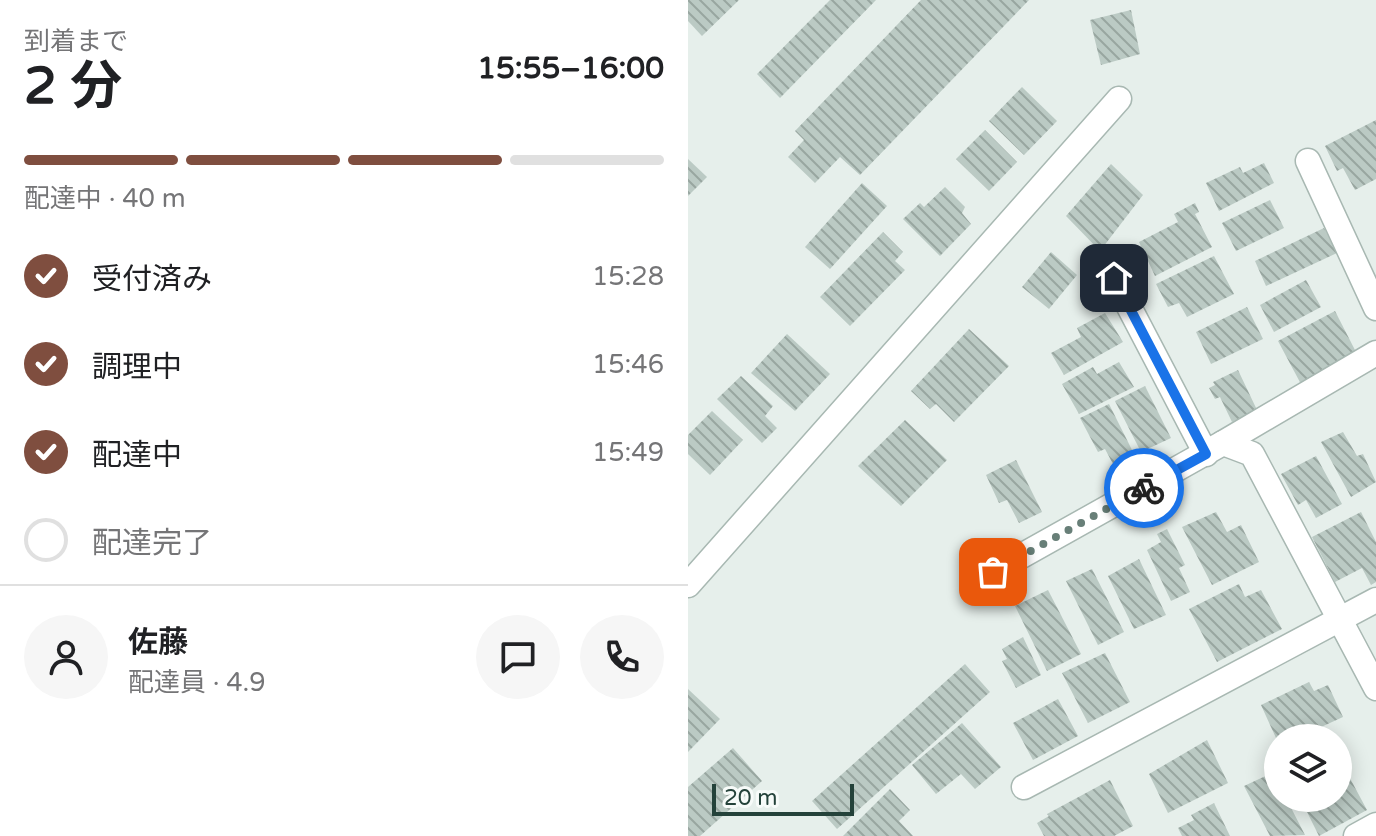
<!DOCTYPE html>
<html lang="ja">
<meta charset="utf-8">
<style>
:root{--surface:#fff;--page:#f6f6f6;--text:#202124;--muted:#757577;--line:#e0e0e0;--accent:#7f4e3f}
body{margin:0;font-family:"Varela Round","Noto Sans JP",sans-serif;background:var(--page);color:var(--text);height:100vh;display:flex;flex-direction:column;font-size:30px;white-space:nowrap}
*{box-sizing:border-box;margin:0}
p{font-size:26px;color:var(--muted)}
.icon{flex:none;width:44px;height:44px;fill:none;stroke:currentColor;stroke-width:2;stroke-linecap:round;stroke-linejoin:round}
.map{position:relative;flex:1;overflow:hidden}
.panel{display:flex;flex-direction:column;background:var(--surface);width:688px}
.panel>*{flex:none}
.controls{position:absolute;left:576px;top:724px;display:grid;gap:16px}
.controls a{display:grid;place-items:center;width:88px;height:88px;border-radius:50%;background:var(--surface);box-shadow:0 4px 20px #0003;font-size:40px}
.scale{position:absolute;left:24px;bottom:20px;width:142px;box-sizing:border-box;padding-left:8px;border:4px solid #24423a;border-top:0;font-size:22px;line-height:28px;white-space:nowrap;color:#24423a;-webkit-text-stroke:6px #f7fbf9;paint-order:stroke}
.pin{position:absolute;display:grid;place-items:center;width:68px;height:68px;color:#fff;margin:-34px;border-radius:16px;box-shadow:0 4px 12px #0006}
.courier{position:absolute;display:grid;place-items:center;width:80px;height:80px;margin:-40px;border:6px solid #1a73e8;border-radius:50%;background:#fff;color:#222;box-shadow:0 2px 10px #0007}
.summary em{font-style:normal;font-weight:700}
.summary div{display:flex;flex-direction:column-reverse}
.summary{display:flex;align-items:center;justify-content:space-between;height:136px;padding:0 24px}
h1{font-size:52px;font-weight:700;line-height:60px}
.bar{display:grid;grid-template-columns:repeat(4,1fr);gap:12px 8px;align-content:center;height:96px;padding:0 24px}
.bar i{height:10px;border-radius:6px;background:var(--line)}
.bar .active{background:var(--accent)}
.bar p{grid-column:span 4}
.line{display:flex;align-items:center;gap:20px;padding:0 24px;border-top:2px solid var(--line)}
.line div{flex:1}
.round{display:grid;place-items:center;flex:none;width:84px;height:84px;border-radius:42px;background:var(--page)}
ol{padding:0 24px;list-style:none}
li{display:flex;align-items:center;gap:24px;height:88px}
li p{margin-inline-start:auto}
li .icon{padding:8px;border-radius:50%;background:var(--accent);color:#fff;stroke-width:4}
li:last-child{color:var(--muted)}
li i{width:44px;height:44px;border:4px solid var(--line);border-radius:50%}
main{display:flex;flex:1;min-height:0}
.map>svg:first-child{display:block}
.building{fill:url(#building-back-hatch)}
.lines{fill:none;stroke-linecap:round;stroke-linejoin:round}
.street-casing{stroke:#a8b8b2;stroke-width:27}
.street{stroke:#fff;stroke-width:24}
.done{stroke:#687f78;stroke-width:8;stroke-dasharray:0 14.4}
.route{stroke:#1a73e8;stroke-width:10}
</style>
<main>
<section class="panel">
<div class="summary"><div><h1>2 分</h1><p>到着まで</p></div><em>15:55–16:00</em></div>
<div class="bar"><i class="active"></i><i class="active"></i><i class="active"></i><i></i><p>配達中 · 40 m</p></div>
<ol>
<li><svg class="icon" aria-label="check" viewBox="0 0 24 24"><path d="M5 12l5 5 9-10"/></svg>受付済み<p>15:28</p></li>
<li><svg class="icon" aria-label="check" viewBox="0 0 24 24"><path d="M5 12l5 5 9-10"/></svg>調理中<p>15:46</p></li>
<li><svg class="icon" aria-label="check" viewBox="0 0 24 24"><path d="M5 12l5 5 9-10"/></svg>配達中<p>15:49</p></li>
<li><i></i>配達完了</li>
</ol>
<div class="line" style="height:144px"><a class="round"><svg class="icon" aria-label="person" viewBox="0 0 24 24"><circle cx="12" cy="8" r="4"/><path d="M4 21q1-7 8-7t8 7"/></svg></a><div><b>佐藤</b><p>配達員 · 4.9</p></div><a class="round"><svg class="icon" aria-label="chat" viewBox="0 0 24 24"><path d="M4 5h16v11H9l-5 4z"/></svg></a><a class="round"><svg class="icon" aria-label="phone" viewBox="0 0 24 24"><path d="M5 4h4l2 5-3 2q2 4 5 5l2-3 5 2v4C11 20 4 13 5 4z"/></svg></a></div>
</section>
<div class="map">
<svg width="688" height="836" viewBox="0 0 688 836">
<defs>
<pattern id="building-back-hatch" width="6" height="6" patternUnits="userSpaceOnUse" patternTransform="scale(2)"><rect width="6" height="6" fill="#bbcac4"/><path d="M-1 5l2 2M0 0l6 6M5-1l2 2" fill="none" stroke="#98a6a0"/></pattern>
</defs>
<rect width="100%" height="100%" fill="#e6efeb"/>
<g class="building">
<polygon points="0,0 51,0 14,36 0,21"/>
<polygon points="142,0 188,0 92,98 69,74"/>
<polygon points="233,0 341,0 172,175 152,157 127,183 100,157 116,140 107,131"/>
<polygon points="443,10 452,54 413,65 402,20"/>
<polygon points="334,87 369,121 336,155 301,121"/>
<polygon points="688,120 688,179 667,190 655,168 649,171 637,146"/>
<polygon points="297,130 329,162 301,191 268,159"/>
<polygon points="0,159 19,177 0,196"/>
<polygon points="576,163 586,183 531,211 518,183 552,167 555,173"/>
<polygon points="423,164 455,195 412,251 378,216"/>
<polygon points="174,183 199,206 142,269 117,247"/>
<polygon points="257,187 277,207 274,213 283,224 252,256 215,219 232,203 236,207"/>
<polygon points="582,200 596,228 548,251 534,223"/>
<polygon points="507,203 511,212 507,214 524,247 467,276 451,242 490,222 486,214"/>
<polygon points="636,228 649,253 578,286 567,261"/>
<polygon points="195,232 215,252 207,261 217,270 162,326 132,297"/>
<polygon points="363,252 389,275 361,309 334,287"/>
<polygon points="526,256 546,294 499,317 491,303 480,307 468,284"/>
<polygon points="618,280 633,307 586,332 572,305"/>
<polygon points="559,307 575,339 523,364 508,332"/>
<polygon points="647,311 669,354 614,386 590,341"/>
<polygon points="417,313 435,342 376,375 363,353 393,337 389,328"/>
<polygon points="281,329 321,366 266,422 248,404 242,409 223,391"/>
<polygon points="99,334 142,374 107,411 63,373"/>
<polygon points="431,362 446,387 391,414 374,384 405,367 409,374"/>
<polygon points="550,370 569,410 544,422 532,397 527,399 521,388 527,385 525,382"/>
<polygon points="53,376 85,406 77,416 89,428 74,443 29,399"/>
<polygon points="457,386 483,438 453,452 427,401"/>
<polygon points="421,404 446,454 425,464 417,449 410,452 392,418"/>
<polygon points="24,411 55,440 22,475 0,454 0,435"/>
<polygon points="217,420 259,460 213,506 170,466"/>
<polygon points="655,432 669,456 675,454 688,482 663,497 633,442"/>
<polygon points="628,456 654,504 628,518 618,500 610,505 593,474"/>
<polygon points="328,460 354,512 331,523 319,500 311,503 298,475"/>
<polygon points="528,512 539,532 553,525 571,562 524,585 494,527"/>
<polygon points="673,512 688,542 688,582 683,585 674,568 647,582 624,537"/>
<polygon points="479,529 497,565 491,568 502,592 483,601 459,550 473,542 469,534"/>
<polygon points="451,559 478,615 446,629 420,576"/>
<polygon points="404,569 436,632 410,645 378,581"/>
<polygon points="551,584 557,597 573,590 594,629 529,662 501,609"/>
<polygon points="360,590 393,654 359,671 327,606"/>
<polygon points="335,637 353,675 328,688 314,661 319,659 314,649"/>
<polygon points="417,653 442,702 400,723 374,673"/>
<polygon points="277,664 302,692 149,829 124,801"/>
<polygon points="621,682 626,691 640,685 655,717 609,738 588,738 573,705"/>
<polygon points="0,689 32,719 0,752"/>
<polygon points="370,699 390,736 345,760 325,723"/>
<polygon points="274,723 313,767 287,789 273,774 248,794 224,765"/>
<polygon points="519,740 540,783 480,813 461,774"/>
<polygon points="45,748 74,781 12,836 0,836 0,787"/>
<polygon points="657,769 679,810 631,836 612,798 650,798 650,772"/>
<polygon points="584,773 590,784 590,798 598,798 617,835 582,836 556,786"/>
<polygon points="422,780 445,826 426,836 356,836 349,823 361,816 359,814"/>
<polygon points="202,789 222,810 211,821 225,836 155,836"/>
<polygon points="526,803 542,836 494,836 490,828 506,820 503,815"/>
</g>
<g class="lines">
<defs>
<g id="street">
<polyline points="620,161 688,308"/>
<polyline points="426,278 518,454"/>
<polyline points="535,443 688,353"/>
<polyline points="305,572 535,443 564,454 688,688"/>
<polyline points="0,585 431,99"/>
<polyline points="336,787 688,600"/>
<polyline points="668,836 688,825"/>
</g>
</defs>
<use href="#street" class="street-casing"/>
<use href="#street" class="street"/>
</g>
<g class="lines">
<polyline class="done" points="305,572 456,488"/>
<polyline class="route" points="426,278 518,454 456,488"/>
</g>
</svg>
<div class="controls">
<a><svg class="icon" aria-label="layers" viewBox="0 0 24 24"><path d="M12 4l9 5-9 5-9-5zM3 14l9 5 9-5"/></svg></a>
</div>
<div class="scale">20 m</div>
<div class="pin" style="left:305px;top:572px;background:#ea580c"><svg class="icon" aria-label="bag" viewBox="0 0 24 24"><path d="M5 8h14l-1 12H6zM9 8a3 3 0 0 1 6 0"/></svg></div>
<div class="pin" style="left:426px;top:278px;background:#1f2937"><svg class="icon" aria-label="home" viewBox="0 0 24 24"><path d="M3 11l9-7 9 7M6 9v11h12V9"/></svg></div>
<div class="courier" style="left:456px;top:488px"><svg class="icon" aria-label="bike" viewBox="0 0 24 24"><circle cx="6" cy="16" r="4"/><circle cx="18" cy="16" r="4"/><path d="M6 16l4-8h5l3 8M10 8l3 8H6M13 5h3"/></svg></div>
</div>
</main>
